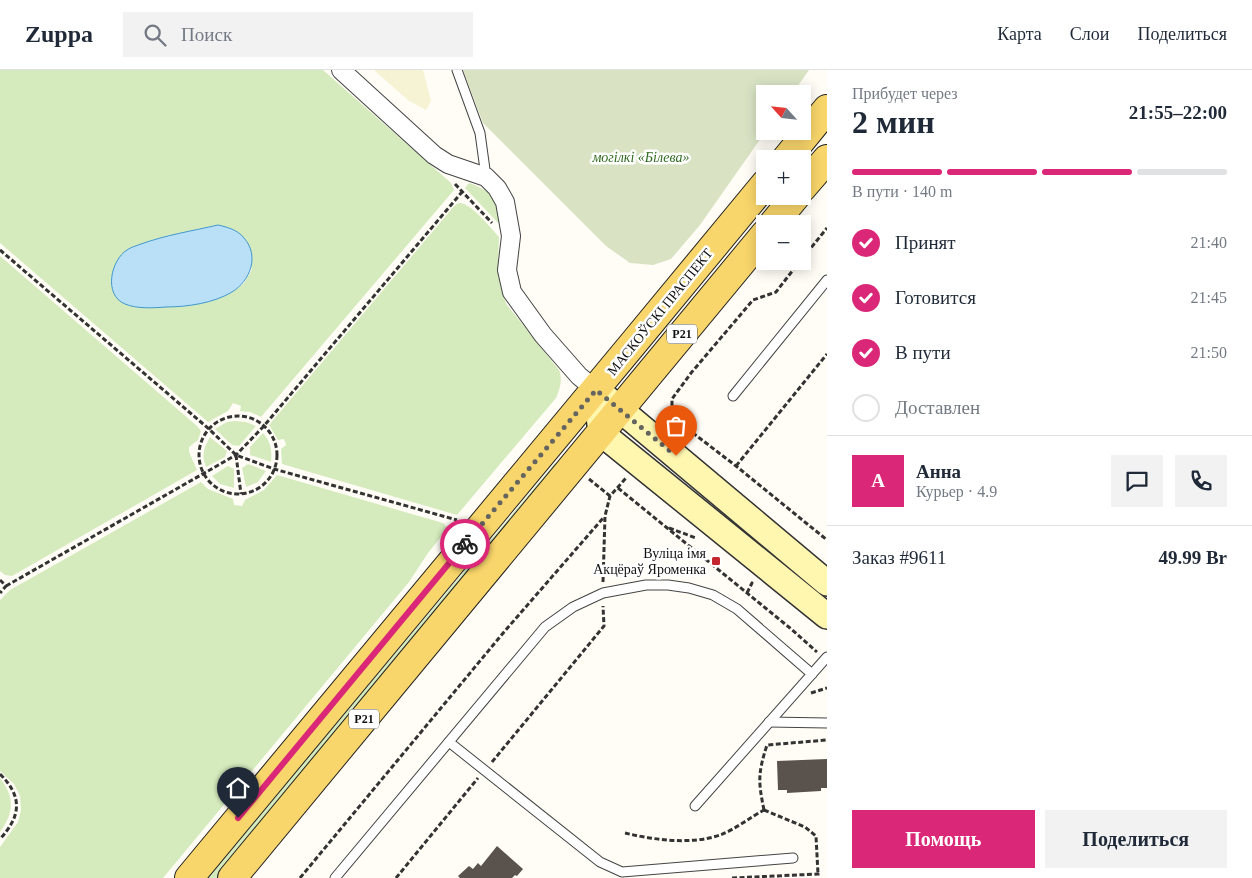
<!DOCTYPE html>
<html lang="ru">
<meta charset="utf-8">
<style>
:root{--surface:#fff;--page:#f2f2f3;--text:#1f2937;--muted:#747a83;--line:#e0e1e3;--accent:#db2777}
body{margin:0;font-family:"Times New Roman",serif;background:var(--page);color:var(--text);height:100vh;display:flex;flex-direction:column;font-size:19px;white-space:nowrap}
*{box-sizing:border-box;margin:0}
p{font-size:16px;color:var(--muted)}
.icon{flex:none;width:28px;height:28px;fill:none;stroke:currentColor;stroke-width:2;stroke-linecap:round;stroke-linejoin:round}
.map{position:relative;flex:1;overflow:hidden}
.sheet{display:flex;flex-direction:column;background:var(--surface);width:425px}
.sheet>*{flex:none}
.needle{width:32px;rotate:297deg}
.tools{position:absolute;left:756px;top:15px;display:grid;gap:10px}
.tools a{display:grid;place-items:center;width:55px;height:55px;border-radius:0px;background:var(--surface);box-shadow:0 2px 12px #0003;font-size:25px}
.pin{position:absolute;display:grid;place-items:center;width:42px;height:42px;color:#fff;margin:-51px -21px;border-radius:50% 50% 50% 0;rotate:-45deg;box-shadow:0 0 5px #0007}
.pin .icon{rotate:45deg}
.courier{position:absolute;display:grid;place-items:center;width:50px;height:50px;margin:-25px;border:4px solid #db2777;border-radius:50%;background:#fff;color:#222;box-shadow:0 1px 6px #0007}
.overview em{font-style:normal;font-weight:800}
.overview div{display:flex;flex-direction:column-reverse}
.overview{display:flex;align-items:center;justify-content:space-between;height:85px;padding:0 25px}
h1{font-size:32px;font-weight:800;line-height:38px}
.bar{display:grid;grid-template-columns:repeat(4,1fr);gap:8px 5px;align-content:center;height:60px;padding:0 25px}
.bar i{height:6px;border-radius:4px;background:var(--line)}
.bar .selected{background:var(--accent)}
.bar p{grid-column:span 4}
.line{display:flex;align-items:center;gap:12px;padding:0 25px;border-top:1px solid var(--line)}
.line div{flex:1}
.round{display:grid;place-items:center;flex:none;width:52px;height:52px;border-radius:0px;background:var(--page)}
ol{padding:0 25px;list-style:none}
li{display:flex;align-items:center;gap:15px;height:55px}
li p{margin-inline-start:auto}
li .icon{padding:5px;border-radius:50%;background:var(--accent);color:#fff;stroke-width:4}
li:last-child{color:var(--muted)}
li i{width:28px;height:28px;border:2px solid var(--line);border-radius:50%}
.cta{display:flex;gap:10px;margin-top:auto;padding:10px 25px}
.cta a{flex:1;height:58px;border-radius:0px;background:var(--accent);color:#fff;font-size:20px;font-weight:800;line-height:58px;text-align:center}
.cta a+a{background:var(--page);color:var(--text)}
header{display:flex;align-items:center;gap:30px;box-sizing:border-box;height:70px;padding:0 25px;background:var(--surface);border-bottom:1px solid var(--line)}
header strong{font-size:24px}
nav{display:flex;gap:28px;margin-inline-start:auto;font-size:18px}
.search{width:350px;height:45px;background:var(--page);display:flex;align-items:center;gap:12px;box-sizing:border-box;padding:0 18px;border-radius:0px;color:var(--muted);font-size:19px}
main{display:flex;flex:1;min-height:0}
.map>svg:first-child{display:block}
.farmland{fill:#f6f3d4}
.green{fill:#d5ebbd;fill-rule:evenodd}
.cemetery{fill:#d9e3c4}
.water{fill:#b9e0f7;stroke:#3f96cf}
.building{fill:#5a524d}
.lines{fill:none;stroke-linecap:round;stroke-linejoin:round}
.lane-casing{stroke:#444;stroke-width:11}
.street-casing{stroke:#444;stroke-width:20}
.secondary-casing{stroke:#333;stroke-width:28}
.primary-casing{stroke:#222;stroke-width:30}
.path{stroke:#333;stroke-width:3;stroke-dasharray:5 2.5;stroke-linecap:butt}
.lane{stroke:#fff;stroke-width:9}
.street{stroke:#fff;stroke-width:18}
.secondary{stroke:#fff6b0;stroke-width:25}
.primary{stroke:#f9d66b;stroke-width:28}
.done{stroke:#646461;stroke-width:5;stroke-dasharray:0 9}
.route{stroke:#db2777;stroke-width:6}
.poi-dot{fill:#c4262e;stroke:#fff;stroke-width:2}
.labels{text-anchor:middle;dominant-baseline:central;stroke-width:5;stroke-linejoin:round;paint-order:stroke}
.shield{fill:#fff;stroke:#585858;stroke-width:1}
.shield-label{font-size:12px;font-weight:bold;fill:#111}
.park-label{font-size:14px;font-style:italic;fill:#2f6b1f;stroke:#fff}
.street-label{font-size:14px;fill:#111;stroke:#fff}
.poi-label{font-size:14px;fill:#111;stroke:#fff;text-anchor:end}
</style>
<header>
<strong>Zuppa</strong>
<div class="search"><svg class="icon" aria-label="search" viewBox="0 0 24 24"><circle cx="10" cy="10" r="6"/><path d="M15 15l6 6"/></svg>Поиск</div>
<nav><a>Карта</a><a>Слои</a><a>Поделиться</a></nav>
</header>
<main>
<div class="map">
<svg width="827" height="808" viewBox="0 0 827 808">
<rect width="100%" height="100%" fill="#fffdf5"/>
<polygon class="farmland" points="374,0 423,0 431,31 426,40 409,31"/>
<g class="green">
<path d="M0 0H323L451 113 454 120 261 347 250 342 240 341 241 336 233 333 228 341 208 352 0 173ZM218 155 252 199 244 213 231 223 127 179 155 169Z"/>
<path d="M469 113C492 121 499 131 500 155L465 118Z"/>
<path d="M459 133C470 132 491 158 499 167 498 191 497 213 507 235L559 300C563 310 560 318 556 328L457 445 282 394 281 379 286 375 284 369 278 370 269 355 455 135Z"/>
<polygon points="0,186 197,356 201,361 198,370 189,377 189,382 197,400 12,506 5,505 0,501"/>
<polygon points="235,351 246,352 256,356 239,376 232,375 215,359 227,352"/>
<path d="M263 363C271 372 272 380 271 392L250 385V377Z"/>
<path d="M210 367 227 381 225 387 206 397C201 384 204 378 210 367Z"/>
<polygon points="555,393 560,398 219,808 207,808"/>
<polygon points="248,394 266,401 258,412 246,417 242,398"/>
<polygon points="228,396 234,399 234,418 220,414 212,406"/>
<polygon points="277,405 443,453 448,458 428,483 409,512 163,808 0,808 0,777 18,752 21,740 20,726 14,714 0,701 0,530 10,520 201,412 208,419 233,429 234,435 242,436 245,430 264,420"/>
<path d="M0 708C15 727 14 743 0 762Z"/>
</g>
<polygon class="cemetery" points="463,0 809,0 792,24 765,24 766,61 700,155 671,189 653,195 630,193 606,176 483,53"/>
<path class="water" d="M218 155C227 157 238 160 244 168 260 186 250 211 232 222 214 233 187 237 166 237 153 238 137 239 125 234 103 225 111 190 127 180 131 177 136 176 141 174 166 165 192 161 218 155Z"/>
<g class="building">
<polygon points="827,689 827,718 821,718 821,721 787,723 787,720 778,720 777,691"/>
<polygon points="497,776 523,799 517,806 515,805 512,808 460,808 458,806 469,796 473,799 478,793 481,796"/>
</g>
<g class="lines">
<defs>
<g id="lane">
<polyline points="457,0 480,63 486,107"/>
<polyline points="733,326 827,210"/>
<polyline points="769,652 827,653"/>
<polyline points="449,672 600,792 622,802 793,788"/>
<polyline points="695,736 827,587"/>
<polyline points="335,808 545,557 573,537 603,523 646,515 668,515 689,518 713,525 737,539 812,604"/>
</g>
<polyline id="street" points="341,0 434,85 448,94 486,107 497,118 505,132 511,166 507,200 512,222 543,265 579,306 596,320"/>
<g id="secondary">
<polyline points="596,320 601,363 827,546"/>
<polyline points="604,326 827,513"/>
</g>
<g id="primary">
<polyline points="786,89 827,39"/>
<polyline points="802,118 827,89"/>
<polyline points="773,154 796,126"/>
<path d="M189 808C381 576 574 346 765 114"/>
<polyline points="232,808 765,164"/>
</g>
</defs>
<use href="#lane" class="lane-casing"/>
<use href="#street" class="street-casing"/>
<use href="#secondary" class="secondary-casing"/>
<use href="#primary" class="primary-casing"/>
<g class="path">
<polyline points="455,114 492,153"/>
<polyline points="0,180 209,359 236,385 274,399 457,450"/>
<polyline points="802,189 827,158"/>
<circle cx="238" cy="385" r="39"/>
<polyline points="676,350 672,341 672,329 691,303 753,230 776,222 800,191"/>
<polyline points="670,357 676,350 736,396 827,470"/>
<polyline points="236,385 241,424"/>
<polyline points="736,396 827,284"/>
<polyline points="589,409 610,426"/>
<polyline points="618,418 790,558 817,582"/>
<polyline points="669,458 696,468"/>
<polyline points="0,510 6,516 0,523"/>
<polyline points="603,512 605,446 610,426 626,408"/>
<polyline points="6,516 236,385 263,357 462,122"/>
<polyline points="747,523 752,513 749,511"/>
<polyline points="811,623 827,618"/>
<polyline points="492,692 604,556 603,536"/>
<path d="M0 704C23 727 21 746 0 769"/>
<path d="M764 740C758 711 758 703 767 675L827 670"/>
<polyline points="764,740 805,757 816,766 818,804"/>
<path d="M625 763C654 770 691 775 720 765 734 760 751 747 764 740"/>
<polyline points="300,808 504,562 604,447"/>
<polyline points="396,808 478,708"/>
<polyline points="732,808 818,804 818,808"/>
</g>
<use href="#lane" class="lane"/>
<use href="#street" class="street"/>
<use href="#secondary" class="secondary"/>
<use href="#primary" class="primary"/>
</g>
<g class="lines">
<polyline class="done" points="465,474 596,320 676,386"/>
<polyline class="route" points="238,748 465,474"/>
</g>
<rect class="poi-dot" x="711" y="486" width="10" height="10" rx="2.5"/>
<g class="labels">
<g class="shield">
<rect x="667" y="254.5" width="30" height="19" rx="4"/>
<rect x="349" y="639.5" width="30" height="19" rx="4"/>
</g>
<g class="shield-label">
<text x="682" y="264">Р21</text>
<text x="364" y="649">Р21</text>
</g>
<g class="park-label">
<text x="641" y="87">могілкі «Білева»</text>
</g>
<g class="street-label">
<text transform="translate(660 242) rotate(-51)">МАСКОЎСКІ ПРАСПЕКТ</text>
</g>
<g class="poi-label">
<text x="706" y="483">Вуліца імя<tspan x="706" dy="16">Акцёраў Яроменка</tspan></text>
</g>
</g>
</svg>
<div class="tools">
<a><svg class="needle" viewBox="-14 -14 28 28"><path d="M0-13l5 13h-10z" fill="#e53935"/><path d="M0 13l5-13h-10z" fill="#747a83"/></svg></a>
<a>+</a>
<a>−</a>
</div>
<div class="pin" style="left:676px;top:386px;background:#ea580c"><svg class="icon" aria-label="bag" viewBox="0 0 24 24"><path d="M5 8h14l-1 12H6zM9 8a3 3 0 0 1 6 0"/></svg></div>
<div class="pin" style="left:238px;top:748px;background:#1f2937"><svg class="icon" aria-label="home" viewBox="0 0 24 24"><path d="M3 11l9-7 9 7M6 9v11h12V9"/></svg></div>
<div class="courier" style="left:465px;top:474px"><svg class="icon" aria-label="bike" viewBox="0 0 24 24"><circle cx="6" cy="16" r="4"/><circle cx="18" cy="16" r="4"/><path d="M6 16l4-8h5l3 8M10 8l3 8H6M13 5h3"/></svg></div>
</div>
<section class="sheet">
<div class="overview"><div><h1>2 мин</h1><p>Прибудет через</p></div><em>21:55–22:00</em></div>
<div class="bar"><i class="selected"></i><i class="selected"></i><i class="selected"></i><i></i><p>В пути · 140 m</p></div>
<ol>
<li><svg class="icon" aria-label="check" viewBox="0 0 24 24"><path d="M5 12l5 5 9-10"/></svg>Принят<p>21:40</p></li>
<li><svg class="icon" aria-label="check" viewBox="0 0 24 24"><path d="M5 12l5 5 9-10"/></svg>Готовится<p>21:45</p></li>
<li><svg class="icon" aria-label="check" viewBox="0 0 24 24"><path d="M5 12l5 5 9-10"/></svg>В пути<p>21:50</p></li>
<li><i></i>Доставлен</li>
</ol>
<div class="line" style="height:90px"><b class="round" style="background:var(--accent);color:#fff">А</b><div><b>Анна</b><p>Курьер · 4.9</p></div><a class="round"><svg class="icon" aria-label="chat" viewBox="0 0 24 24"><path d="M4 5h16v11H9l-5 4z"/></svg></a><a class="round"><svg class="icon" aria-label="phone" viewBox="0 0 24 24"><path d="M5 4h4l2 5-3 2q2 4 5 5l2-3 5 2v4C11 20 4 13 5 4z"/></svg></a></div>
<div class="line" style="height:65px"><div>Заказ #9611</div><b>49.99 Br</b></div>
<div class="cta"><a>Помощь</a><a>Поделиться</a></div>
</section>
</main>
